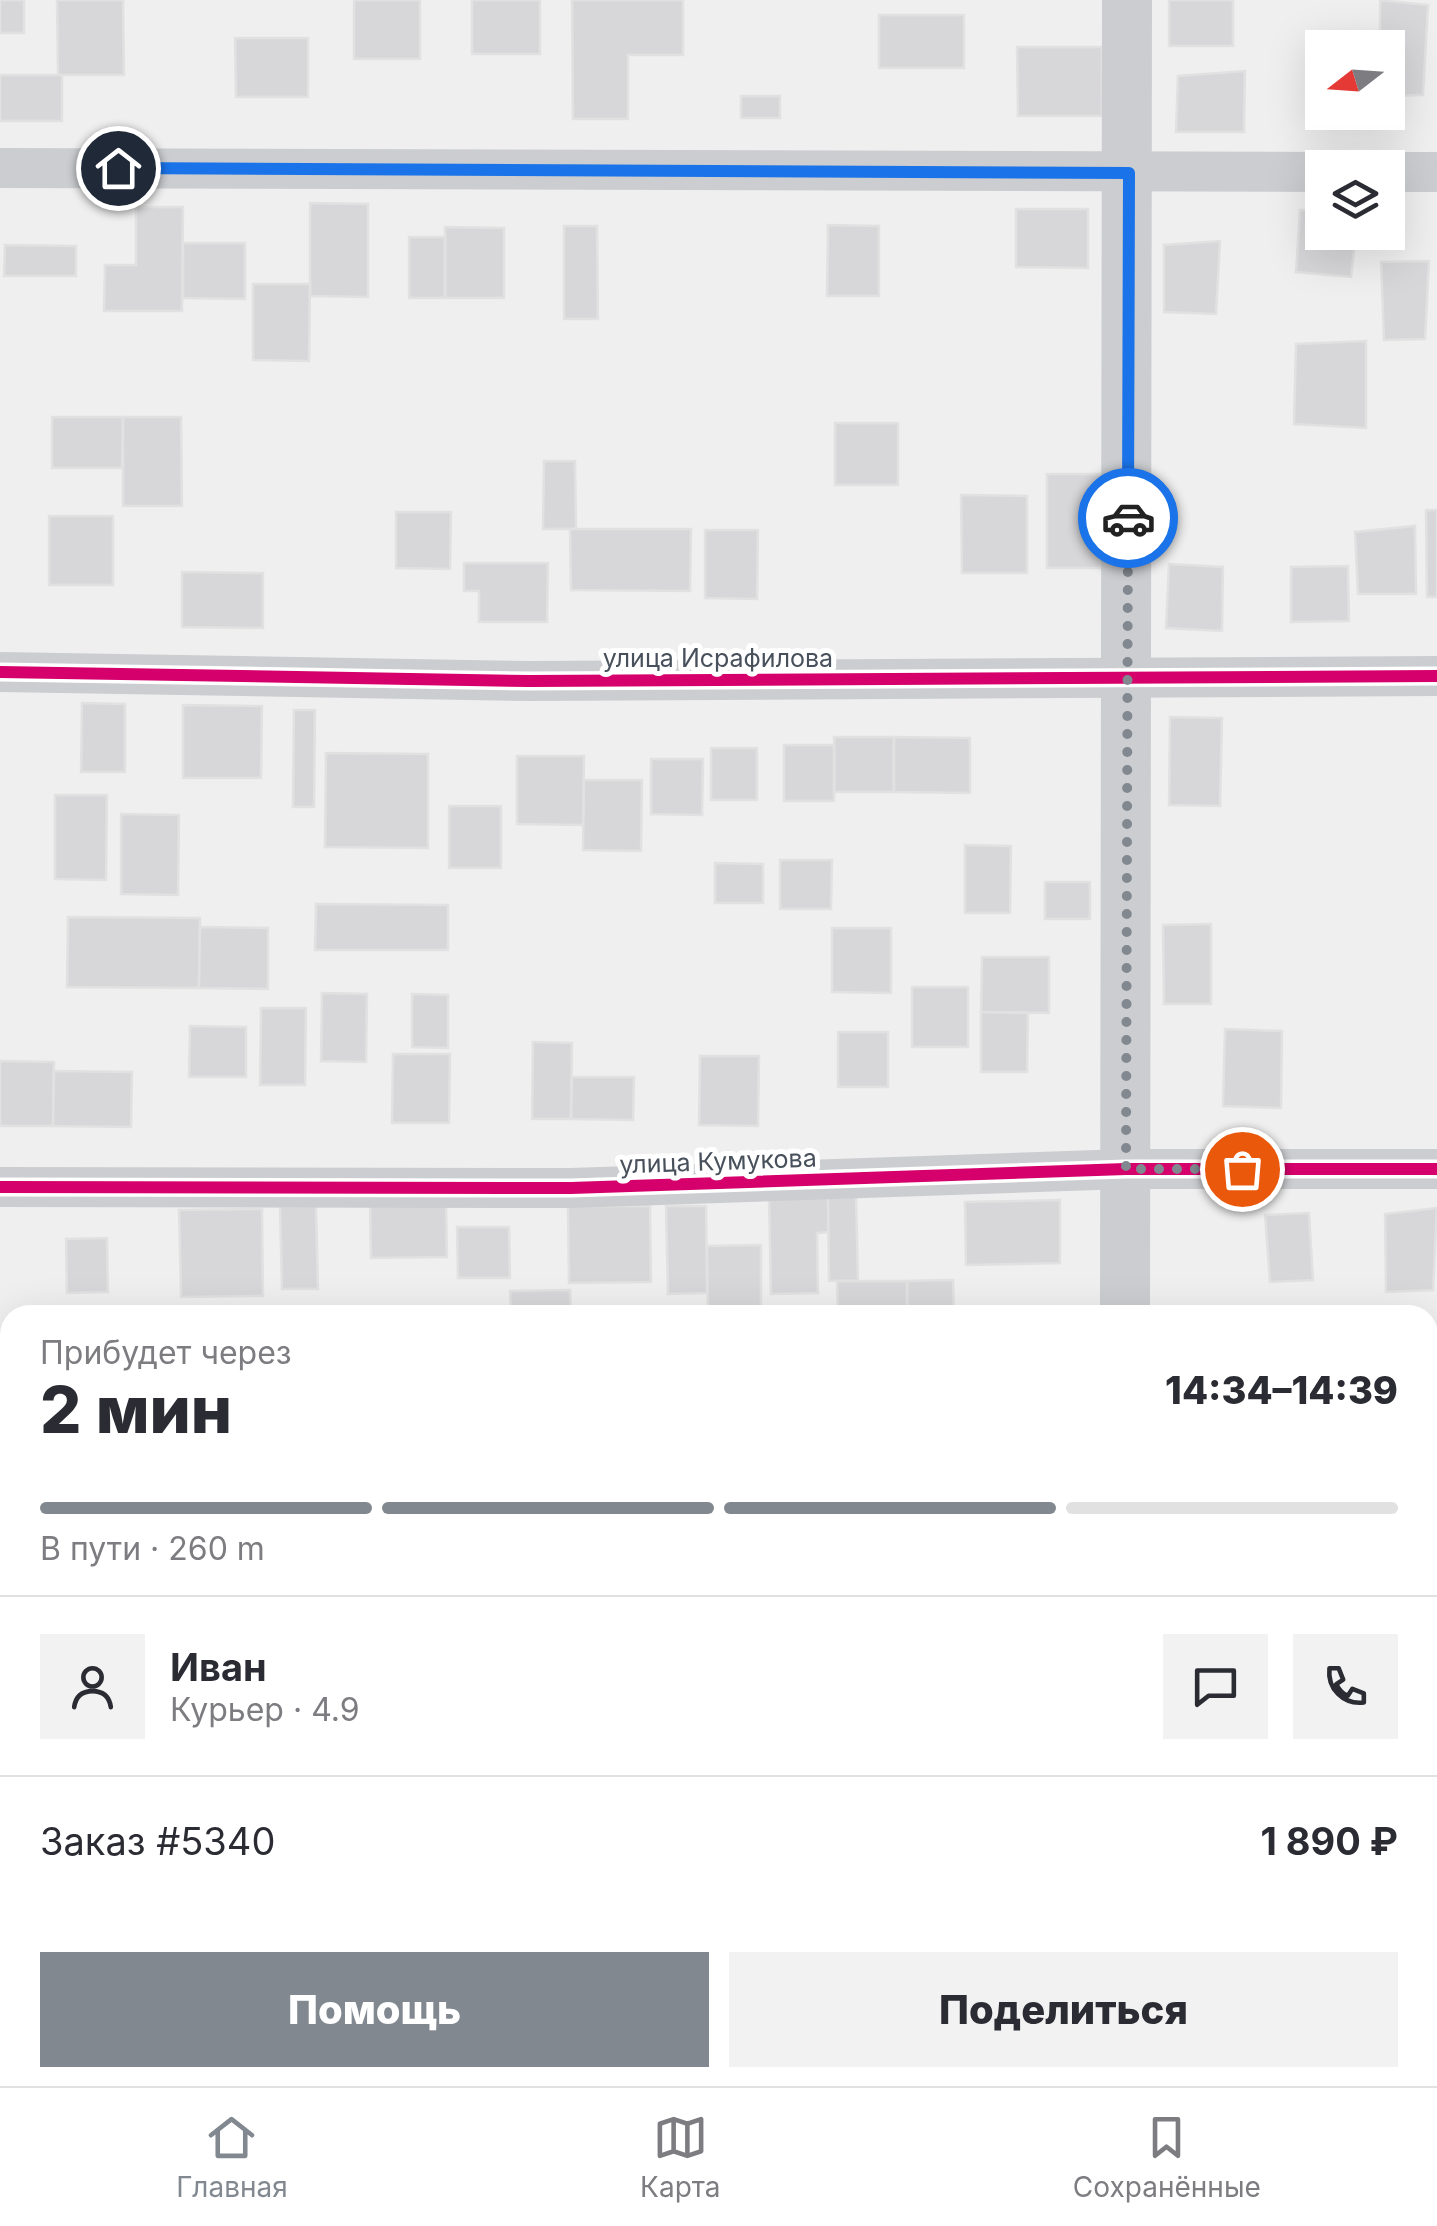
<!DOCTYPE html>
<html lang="ru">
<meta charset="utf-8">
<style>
:root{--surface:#fff;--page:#f2f2f3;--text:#2b2b33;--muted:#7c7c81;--line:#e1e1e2;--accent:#82888f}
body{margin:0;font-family:Inter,sans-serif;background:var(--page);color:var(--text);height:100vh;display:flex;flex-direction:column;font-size:38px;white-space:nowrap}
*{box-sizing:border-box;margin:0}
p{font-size:32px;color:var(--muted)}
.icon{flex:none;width:55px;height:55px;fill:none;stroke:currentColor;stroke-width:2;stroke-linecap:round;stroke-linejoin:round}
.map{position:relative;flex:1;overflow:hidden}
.side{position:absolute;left:0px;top:1305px;width:1438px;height:782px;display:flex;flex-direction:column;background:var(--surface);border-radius:30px 30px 0 0;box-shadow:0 10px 40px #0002}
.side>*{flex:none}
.needle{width:65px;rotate:253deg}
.controls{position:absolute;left:1305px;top:30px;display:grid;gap:20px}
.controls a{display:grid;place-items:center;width:100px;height:100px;border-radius:0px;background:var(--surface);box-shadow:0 10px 40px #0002;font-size:50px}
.pin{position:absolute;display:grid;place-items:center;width:85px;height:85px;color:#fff;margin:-42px;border:5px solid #fff;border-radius:50%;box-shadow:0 2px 10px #0007}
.courier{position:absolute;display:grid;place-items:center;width:100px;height:100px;margin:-50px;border:8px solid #1a73e8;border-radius:50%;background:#fff;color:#222;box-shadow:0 2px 12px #0007}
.summary em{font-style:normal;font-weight:800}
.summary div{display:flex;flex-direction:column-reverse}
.summary{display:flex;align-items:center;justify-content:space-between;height:170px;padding:0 40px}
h1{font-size:65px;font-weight:800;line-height:75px}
.bar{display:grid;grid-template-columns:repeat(4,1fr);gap:15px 10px;align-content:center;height:120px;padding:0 40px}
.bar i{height:12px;border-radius:8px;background:var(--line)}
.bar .current{background:var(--accent)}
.bar p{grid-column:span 4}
.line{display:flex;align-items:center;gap:25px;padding:0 40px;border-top:2px solid var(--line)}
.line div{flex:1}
.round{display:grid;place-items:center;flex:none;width:105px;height:105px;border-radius:0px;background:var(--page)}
.cta{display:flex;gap:20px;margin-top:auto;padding:20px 40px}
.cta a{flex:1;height:115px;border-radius:0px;background:var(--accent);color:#fff;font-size:40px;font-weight:800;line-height:115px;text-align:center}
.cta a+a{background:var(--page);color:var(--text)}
.tab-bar{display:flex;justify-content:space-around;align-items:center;height:140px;border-top:2px solid var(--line);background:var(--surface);font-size:28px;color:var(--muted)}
.tab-bar a{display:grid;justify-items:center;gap:5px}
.tab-bar .current{color:var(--accent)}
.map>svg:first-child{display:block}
.building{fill:#d7d7d9;stroke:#e1e1e2;stroke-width:2.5}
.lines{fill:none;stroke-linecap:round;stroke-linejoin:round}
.minor{stroke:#cbcdd0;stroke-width:40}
.tertiary{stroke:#cbcdd0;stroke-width:50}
.cycleway-casing{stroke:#fff;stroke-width:19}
.cycleway{stroke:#d6006c;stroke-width:12}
.done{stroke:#82888f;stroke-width:10;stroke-dasharray:0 18}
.route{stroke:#1a73e8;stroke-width:12}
.labels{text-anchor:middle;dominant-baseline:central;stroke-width:10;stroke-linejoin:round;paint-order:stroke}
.street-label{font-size:25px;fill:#47505b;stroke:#fff}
</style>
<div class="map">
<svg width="1437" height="2086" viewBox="0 0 1437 2086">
<rect width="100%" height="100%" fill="#f0efef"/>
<g class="building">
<rect x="0" y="0" width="24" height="33"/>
<polygon points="57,0 123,0 124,75 58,75"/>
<rect x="354" y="0" width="66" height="59"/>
<rect x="472" y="0" width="68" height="54"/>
<polygon points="572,0 683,0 683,55 628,55 628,119 573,119"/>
<rect x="1169" y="0" width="64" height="46"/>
<polygon points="1380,0 1428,5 1423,95 1388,96 1388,48 1380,48"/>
<rect x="879" y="15" width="85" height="53"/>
<polygon points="235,38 308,38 308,97 236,97"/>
<polygon points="1017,47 1102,47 1102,116 1018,116"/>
<polygon points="1245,71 1244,132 1176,132 1178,76"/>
<rect x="0" y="75" width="62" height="46"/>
<rect x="741" y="96" width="39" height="22"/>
<polygon points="310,203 368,204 368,297 310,296"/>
<polygon points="136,207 183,207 182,311 104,311 105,265 136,265"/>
<polygon points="1016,209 1088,209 1088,268 1016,267"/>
<polygon points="1300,210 1322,210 1322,232 1356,232 1351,277 1296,272"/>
<polygon points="828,225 879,226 879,296 827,296"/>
<polygon points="564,226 597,226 598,319 564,319"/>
<polygon points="445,227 504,228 504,298 445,298"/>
<rect x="409" y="237" width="36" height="61"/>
<polygon points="1220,241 1216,314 1164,312 1164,245"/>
<polygon points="183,243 245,243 245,299 183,298"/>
<polygon points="5,245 76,246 76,276 4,276"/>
<polygon points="1429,261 1425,339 1384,340 1381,262"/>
<polygon points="253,284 310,284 309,361 253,360"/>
<polygon points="1366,341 1366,428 1294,424 1296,344"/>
<polygon points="52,417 123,417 122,468 52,468"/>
<polygon points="123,417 181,417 182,506 123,506"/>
<rect x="835" y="423" width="63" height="62"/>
<polygon points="544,461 575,461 576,529 543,529"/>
<rect x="1047" y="474" width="57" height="94"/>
<polygon points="961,495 1027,496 1027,573 962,573"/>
<polygon points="1426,510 1437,510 1437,597 1427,597"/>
<polygon points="396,512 451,512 450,569 396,568"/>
<rect x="49" y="516" width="64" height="69"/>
<polygon points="1415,526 1416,594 1358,594 1355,532"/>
<polygon points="570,529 691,529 690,591 571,590"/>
<polygon points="705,530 758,530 757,599 705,598"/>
<polygon points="464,563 548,563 547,622 479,622 479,591 464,591"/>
<polygon points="1169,564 1223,567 1222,631 1166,628"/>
<polygon points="1348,566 1349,621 1291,622 1291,567"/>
<polygon points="182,572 263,573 263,628 182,627"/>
<polygon points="82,703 125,704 125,772 81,772"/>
<polygon points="183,705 262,706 261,778 183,778"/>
<polygon points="294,710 315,710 314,807 293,807"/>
<polygon points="1170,717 1222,718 1220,806 1169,805"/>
<rect x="834" y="737" width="60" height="55"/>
<polygon points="894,737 970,738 970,793 894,792"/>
<rect x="784" y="745" width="50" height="56"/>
<rect x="711" y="748" width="46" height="52"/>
<polygon points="326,753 428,754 428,848 325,847"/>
<polygon points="517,756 584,756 583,825 517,824"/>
<polygon points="651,759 703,759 702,815 651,814"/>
<polygon points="584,780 642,780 641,851 583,850"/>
<polygon points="55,795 107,795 106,880 55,879"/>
<rect x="449" y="806" width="52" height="62"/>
<polygon points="121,814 179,815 178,895 121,894"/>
<polygon points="965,845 1011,846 1010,913 965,913"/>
<polygon points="780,860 832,860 831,909 780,909"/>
<polygon points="715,863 763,864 763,903 715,903"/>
<rect x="1045" y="882" width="45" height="37"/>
<polygon points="316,904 448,905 448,950 315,950"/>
<polygon points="68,917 200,918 199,988 67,987"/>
<polygon points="1211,924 1211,1004 1164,1004 1163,925"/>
<polygon points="200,927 268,928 268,989 199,988"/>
<polygon points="832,928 891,928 891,993 832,992"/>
<polygon points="982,957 1049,957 1049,1013 981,1012"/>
<rect x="912" y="987" width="56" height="60"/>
<polygon points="322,993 367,994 366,1062 321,1061"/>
<polygon points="412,994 448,995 448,1048 412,1047"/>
<polygon points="261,1008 306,1008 305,1085 260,1085"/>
<polygon points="981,1012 1028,1013 1027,1072 981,1072"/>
<polygon points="190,1026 246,1027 246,1077 189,1077"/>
<polygon points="1225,1029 1282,1031 1281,1108 1223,1106"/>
<rect x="838" y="1032" width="50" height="55"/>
<polygon points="533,1042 572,1043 571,1119 532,1119"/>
<polygon points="393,1054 450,1054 449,1123 392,1123"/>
<polygon points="700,1056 759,1056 758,1126 699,1125"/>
<polygon points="0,1061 54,1062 53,1126 0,1126"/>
<polygon points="54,1071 132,1072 131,1127 53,1126"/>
<polygon points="572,1077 634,1077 633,1120 571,1119"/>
<polygon points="828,1197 829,1232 817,1233 818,1293 771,1294 769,1198"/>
<polygon points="828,1197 856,1197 858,1281 829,1281"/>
<polygon points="1060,1200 1060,1263 966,1265 965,1202"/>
<polygon points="446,1205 447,1257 371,1258 370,1206"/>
<polygon points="316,1206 318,1289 282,1289 280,1207"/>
<polygon points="568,1206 650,1206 651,1282 569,1283"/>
<polygon points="666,1206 706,1206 707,1293 668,1294"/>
<polygon points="1437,1208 1433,1290 1386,1292 1385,1214"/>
<polygon points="262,1209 263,1296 181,1297 179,1210"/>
<polygon points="1309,1213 1313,1280 1270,1282 1265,1215"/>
<polygon points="457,1227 509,1227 510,1278 458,1278"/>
<polygon points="107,1238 108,1292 67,1293 66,1239"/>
<polygon points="761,1245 761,1310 708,1310 707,1246"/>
<polygon points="953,1280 954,1315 907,1315 907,1281"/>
<polygon points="837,1281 907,1281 907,1315 838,1315"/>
<polygon points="570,1290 571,1315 511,1315 510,1291"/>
<polygon points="181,1311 181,1315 134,1315 134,1312"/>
<polygon points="1433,1330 1437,1330 1437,1391 1431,1391"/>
<polygon points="2,1362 10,1362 10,1414 3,1414"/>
<polygon points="1428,1421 1437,1421 1437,1516 1428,1517"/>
<polygon points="0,1428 10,1428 10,1508 2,1508"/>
<polygon points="0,1796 9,1796 10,1851 0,1851"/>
<polygon points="7,1966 10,1966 10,2028 8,2028"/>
<polygon points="1428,2017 1437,2018 1437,2086 1420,2086 1421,2078 1428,2078"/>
<polygon points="193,2078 262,2078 262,2085 193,2086"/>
<rect x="311" y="2078" width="66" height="8"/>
<polygon points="450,2078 486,2078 486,2086 451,2086"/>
<rect x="527" y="2078" width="52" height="8"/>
<rect x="700" y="2078" width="30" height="8"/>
<rect x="766" y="2078" width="56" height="8"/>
<rect x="919" y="2078" width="46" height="8"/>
<rect x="1042" y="2078" width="51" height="8"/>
<polygon points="1172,2078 1241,2078 1240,2086 1172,2086"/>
</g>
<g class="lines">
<g class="minor">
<polyline points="0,168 1322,172"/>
<polyline points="1388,172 1437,172"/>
<polyline points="0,672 529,681 1437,676"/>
<polyline points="0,1187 571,1188 1126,1169 1437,1169"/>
<polyline points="1428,1679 1437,1679"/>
<polyline points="0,1692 10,1692"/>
</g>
<g class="tertiary">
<polyline points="1125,1315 1127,0"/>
<polyline points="1127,2078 1127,2086"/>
</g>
<defs>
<g id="cycleway">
<polyline points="0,672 529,681 1437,676"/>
<polyline points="0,1187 571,1188 1126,1169 1437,1169"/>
</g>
</defs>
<use href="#cycleway" class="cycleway-casing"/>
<use href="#cycleway" class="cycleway"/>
</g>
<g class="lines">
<polyline class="done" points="1128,518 1126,1169 1242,1169"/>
<polyline class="route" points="118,168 1129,173 1128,518"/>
</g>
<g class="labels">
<g class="street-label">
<text x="718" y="658">улица Исрафилова</text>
<text transform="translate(718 1161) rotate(-2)">улица Кумукова</text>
</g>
</g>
</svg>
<div class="controls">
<a><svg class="needle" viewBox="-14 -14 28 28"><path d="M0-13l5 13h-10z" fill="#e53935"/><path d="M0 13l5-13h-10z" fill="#7c7c81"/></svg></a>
<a><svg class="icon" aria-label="layers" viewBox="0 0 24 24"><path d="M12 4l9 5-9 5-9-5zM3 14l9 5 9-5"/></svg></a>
</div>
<div class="pin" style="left:1242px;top:1169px;background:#ea580c"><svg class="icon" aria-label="bag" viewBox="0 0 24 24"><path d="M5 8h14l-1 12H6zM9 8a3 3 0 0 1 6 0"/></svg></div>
<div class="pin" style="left:118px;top:168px;background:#1f2937"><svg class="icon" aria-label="home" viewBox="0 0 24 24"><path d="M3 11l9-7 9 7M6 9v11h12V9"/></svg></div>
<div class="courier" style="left:1128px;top:518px"><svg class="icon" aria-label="car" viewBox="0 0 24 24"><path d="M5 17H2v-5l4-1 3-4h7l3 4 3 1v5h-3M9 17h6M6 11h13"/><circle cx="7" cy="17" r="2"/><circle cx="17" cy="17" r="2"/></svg></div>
<section class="side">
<div class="summary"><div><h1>2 мин</h1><p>Прибудет через</p></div><em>14:34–14:39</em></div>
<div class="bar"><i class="current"></i><i class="current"></i><i class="current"></i><i></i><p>В пути · 260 m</p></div>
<div class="line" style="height:180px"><a class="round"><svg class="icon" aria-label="person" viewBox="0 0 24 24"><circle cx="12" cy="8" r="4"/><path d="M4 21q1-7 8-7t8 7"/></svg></a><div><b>Иван</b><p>Курьер · 4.9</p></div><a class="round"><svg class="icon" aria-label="chat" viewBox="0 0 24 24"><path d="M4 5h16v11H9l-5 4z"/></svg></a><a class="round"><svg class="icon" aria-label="phone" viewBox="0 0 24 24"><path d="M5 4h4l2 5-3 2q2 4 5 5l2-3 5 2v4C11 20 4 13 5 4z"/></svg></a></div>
<div class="line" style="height:130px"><div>Заказ #5340</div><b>1 890 ₽</b></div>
<div class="cta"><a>Помощь</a><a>Поделиться</a></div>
</section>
</div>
<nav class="tab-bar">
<a class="current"><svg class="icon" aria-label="home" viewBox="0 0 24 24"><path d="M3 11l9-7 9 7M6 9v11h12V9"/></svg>Главная</a>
<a><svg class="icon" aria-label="map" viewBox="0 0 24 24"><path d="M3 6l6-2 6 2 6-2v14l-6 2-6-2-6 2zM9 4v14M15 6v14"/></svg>Карта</a>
<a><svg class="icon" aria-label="saved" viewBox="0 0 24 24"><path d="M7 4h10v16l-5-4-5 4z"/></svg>Сохранённые</a>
</nav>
